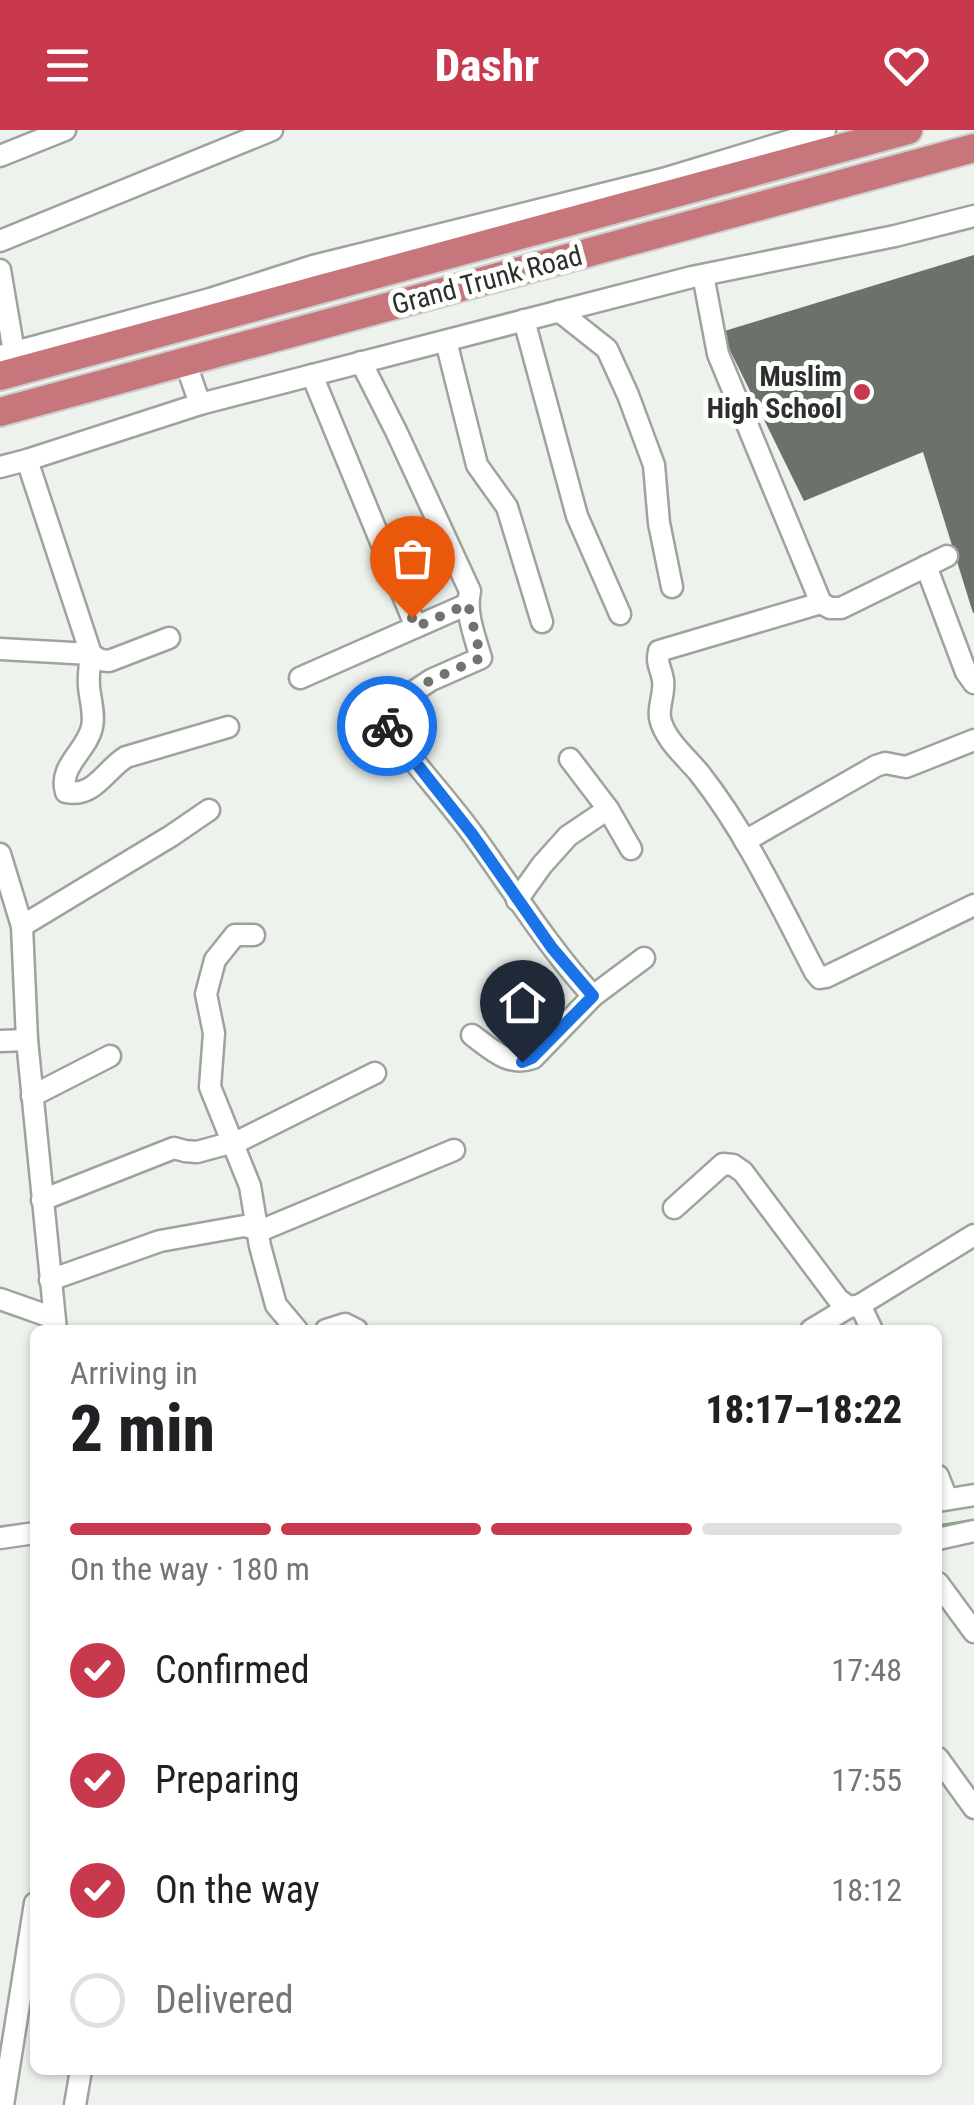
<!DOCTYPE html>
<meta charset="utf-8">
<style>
:root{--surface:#fff;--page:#f2f2f2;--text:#202124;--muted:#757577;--line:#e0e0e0;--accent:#c9394e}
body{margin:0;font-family:"Roboto Condensed",sans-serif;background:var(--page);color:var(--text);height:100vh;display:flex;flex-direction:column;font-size:38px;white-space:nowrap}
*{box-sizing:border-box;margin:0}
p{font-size:32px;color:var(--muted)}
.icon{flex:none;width:55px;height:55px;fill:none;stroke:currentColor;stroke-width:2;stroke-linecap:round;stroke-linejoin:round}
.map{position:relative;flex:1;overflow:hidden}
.panel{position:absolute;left:30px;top:1195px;width:912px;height:750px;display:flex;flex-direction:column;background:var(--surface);border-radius:15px;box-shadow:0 2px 8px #0004}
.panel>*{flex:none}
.pin{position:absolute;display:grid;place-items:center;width:85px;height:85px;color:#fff;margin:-102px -42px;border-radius:50% 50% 50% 0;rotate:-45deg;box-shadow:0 0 10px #0007}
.pin .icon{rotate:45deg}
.courier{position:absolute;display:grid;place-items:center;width:100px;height:100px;margin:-50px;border:8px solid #1a73e8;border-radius:50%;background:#fff;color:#222;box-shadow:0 2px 12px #0007}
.headline em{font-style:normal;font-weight:800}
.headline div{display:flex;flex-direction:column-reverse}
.headline{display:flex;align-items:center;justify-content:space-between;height:170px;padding:0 40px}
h1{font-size:65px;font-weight:800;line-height:75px}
.bar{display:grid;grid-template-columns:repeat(4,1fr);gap:15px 10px;align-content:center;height:120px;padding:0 40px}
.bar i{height:12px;border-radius:8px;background:var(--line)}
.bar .selected{background:var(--accent)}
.bar p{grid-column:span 4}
ol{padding:0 40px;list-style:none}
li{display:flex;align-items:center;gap:30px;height:110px}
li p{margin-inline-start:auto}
li .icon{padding:10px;border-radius:50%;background:var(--accent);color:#fff;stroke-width:4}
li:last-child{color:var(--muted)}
li i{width:55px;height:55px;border:5px solid var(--line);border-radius:50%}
header{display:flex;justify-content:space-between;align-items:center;height:130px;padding:0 40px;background:var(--accent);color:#fff;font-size:45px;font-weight:800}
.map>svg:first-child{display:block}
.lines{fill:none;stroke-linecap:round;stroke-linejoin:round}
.stream{stroke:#799574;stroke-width:5}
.building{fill:#6d716c}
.minor-casing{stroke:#9ea39d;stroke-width:25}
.highway-casing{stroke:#cdcdcd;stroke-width:32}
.minor{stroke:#fff;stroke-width:20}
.highway{stroke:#c7777b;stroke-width:28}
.done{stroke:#707370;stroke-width:10;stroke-dasharray:0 18}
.route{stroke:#1a73e8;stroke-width:12}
.poi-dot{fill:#c9394e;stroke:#fcfffc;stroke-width:4}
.labels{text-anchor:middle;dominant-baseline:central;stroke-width:10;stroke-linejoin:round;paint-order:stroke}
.street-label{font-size:28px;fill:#2d2f2d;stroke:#fcfffc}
.poi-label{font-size:28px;font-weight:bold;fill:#2d2f2d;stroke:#fcfffc;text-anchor:end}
</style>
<header><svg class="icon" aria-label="menu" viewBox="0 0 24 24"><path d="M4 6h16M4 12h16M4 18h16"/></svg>Dashr<svg class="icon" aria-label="heart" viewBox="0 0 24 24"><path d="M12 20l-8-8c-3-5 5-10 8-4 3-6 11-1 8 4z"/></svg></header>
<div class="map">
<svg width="974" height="1975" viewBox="0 0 974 1975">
<rect width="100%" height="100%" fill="#edf2ed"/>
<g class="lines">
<polyline class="stream" points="938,1397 969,1392"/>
</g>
<polygon class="building" points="974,125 974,483 973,483 923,322 804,371 721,202"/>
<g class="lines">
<defs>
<g id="minor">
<polyline points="0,26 65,0"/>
<polyline points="0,111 272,0"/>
<polyline points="0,140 14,222"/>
<polyline points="703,145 718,224 821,473 830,478 841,478 947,426"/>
<polyline points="559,181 607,219 628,265 654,335 659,393 672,457"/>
<polyline points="524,190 577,386 620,484"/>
<polyline points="446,211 477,335 507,377 542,492"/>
<polyline points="0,226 210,169 313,136 663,49 825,0"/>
<polyline points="185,231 200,274"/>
<path d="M361 232 396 301 470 461C465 483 475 507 481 528L431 550 380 584C407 628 444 664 474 706 513 760 547 816 593 866"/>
<polyline points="312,245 416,497"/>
<polyline points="27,330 91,524 100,530 109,531 169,508"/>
<polyline points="0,337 27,330 200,274 692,147 895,106 974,86"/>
<polyline points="926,436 966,542 974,553"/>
<path d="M821 473 659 521C656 534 661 538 663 550 665 563 658 576 660 588 664 609 687 628 700 644 747 704 780 775 815 842L820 848 826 847 974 775"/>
<path d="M0 519 91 524C90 535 88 546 89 556 90 570 95 584 92 597 87 621 58 636 66 662 94 668 105 640 126 627L228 597"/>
<polyline points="300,548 468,474"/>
<polyline points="570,629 608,679 631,719"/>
<polyline points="745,711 876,636 885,633 906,637 974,610"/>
<polyline points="0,724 22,796 27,910 56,1200"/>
<polyline points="517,770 542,735 568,706 608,679"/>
<polyline points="22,796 171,706 209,680"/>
<polyline points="254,805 235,805 215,830 206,864 214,903 210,957 250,1056 260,1116 276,1175 297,1200"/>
<path d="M472 905C491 919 508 937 533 928L593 866 644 828"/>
<polyline points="0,911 27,910"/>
<polyline points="32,966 110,926"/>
<polyline points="42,1070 174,1018 185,1021 197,1022 241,1010 375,943"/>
<polyline points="674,1078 723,1034 733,1035 743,1042 838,1169 849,1177"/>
<polyline points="50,1150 160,1111 244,1096 262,1100 454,1020"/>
<polyline points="0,1169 54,1188"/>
<polyline points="860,1175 872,1200"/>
<polyline points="326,1200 345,1194 357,1200"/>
<polyline points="811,1200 849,1177 860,1175 974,1105"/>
<polyline points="938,1346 947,1369"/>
<polyline points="938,1371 974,1365"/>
<polyline points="0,1408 35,1403"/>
<polyline points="938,1409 974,1401"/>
<polyline points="938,1453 974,1502"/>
<polyline points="938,1628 974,1678"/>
<polyline points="3,1975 35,1773"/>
<polyline points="75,1975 81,1940"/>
</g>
<g id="highway">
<polyline points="0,246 908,0"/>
<polyline points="0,282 974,18"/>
</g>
</defs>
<use href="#minor" class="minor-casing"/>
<use href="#highway" class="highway-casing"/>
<use href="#minor" class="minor"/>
<use href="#highway" class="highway"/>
</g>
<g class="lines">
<polyline class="done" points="387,596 380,584 431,550 481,528 468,474 416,497 412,488"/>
<polyline class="route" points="387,596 472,704 552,818 593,866 532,928 522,932"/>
</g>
<circle class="poi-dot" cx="862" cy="262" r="10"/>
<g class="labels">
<g class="street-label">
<text transform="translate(487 150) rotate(-15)">Grand Trunk Road</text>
</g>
<g class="poi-label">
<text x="842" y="246">Muslim<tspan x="842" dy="32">High School</tspan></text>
</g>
</g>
</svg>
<div class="pin" style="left:412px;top:488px;background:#ea580c"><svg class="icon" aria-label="bag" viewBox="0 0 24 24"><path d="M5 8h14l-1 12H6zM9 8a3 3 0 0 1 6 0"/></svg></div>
<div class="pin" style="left:522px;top:932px;background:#1f2937"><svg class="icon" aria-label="home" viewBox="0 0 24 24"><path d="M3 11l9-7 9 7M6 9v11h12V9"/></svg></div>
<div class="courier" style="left:387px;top:596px"><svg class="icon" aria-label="bike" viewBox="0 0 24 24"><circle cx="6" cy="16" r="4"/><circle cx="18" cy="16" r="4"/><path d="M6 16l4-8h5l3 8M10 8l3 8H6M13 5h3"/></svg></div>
<section class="panel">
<div class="headline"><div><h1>2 min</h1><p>Arriving in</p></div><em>18:17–18:22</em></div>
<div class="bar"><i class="selected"></i><i class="selected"></i><i class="selected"></i><i></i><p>On the way · 180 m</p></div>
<ol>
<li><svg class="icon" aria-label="check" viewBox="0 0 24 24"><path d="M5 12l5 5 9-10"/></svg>Confirmed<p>17:48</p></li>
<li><svg class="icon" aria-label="check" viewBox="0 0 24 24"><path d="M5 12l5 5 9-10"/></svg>Preparing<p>17:55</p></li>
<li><svg class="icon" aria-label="check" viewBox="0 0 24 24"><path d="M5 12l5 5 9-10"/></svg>On the way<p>18:12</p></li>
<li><i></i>Delivered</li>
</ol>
</section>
</div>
